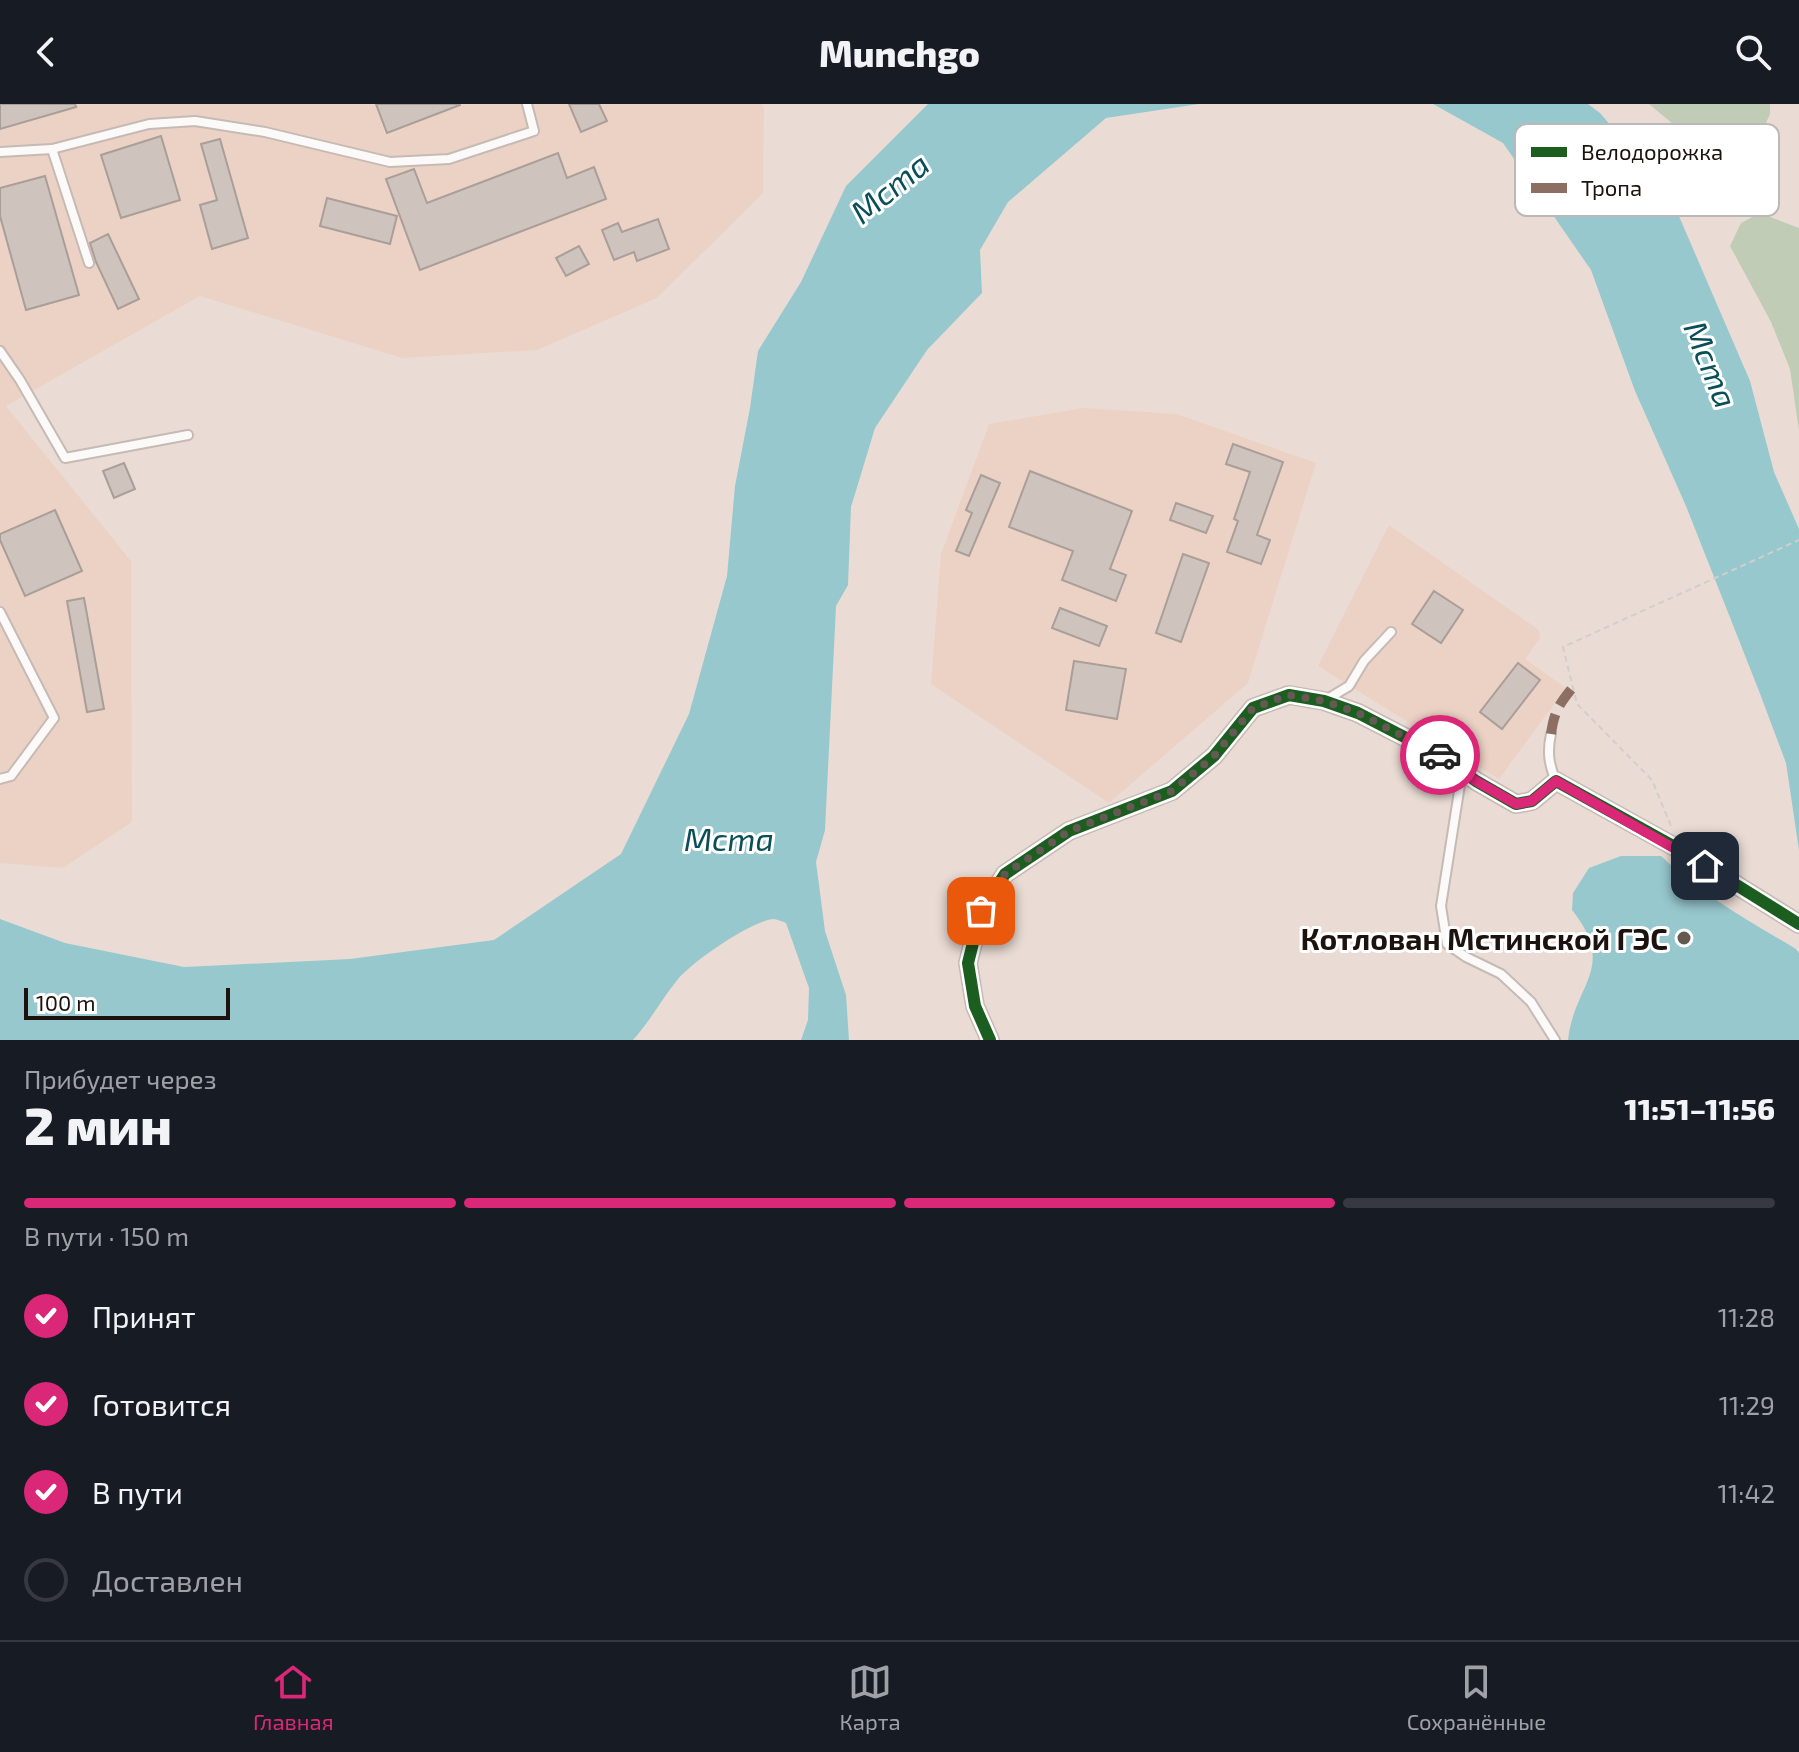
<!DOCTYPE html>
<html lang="ru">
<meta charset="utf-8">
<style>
:root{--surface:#171b24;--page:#242831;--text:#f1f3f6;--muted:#9ea1a6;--line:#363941;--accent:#db2777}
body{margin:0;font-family:"Exo 2",sans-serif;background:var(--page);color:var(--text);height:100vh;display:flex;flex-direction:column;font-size:30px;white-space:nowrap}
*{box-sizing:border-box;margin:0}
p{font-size:26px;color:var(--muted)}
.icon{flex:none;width:44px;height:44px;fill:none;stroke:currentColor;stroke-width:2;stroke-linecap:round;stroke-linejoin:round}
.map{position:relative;height:936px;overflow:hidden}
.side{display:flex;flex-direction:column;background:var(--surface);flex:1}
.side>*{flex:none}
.scale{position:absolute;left:24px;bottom:20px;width:206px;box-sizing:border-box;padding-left:8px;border:4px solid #1c120e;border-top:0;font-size:22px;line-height:28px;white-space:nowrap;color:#1c120e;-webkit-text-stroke:6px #fff;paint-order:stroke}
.pin{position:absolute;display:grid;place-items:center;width:68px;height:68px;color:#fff;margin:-34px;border-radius:16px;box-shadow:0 4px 12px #0006}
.courier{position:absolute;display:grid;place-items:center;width:80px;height:80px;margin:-40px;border:6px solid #db2777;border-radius:50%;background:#fff;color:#222;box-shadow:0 2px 10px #0007}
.head em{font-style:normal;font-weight:800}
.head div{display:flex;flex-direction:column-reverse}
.head{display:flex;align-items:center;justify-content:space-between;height:136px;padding:0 24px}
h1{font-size:52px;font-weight:800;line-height:60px}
.bar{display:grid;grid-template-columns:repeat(4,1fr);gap:12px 8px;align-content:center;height:96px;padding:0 24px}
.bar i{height:10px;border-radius:6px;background:var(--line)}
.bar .on{background:var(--accent)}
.bar p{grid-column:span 4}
ol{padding:0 24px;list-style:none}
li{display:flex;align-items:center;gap:24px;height:88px}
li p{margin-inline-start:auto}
li .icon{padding:8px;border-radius:50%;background:var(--accent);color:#fff;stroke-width:4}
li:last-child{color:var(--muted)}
li i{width:44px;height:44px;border:4px solid var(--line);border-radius:50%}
header{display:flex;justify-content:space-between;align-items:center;height:104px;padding:0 24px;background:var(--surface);font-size:36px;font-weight:800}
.tabs{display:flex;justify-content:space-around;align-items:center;height:112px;border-top:2px solid var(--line);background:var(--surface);font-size:22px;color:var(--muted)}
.tabs a{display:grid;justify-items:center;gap:4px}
.tabs .on{color:var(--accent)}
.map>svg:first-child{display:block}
.built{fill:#ecd2c5}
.green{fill:#c1ccb6}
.water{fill:#97c8ce}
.building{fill:#cec3bd;stroke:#a99e98;stroke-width:2}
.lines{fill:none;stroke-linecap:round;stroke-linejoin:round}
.lane-casing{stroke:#c5bab4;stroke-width:12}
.street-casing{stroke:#c5bab4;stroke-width:20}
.path{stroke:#d2cecc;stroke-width:2;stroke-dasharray:6 4;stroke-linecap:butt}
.lane{stroke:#fcfaf9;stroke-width:8}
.street{stroke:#fcfaf9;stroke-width:16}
.quiet{stroke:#8d6e63;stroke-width:10;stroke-dasharray:20 10;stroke-linecap:butt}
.cycleway-casing{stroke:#fff;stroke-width:17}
.cycleway{stroke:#1b5e20;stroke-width:12}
.done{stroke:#645953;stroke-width:8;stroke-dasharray:0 14.4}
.route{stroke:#db2777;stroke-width:10}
.poi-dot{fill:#645953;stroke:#fff;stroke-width:3}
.labels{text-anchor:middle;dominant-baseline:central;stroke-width:6;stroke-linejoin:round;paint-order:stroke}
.poi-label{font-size:30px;font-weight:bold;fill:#1c120e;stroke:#fff;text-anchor:end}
.water-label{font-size:32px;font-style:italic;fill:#0a4e58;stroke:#fff}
.key{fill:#fff;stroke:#bbb8b7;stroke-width:2}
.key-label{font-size:22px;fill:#1c120e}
</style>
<header><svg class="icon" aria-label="back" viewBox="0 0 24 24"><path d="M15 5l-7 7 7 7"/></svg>Munchgo<svg class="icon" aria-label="search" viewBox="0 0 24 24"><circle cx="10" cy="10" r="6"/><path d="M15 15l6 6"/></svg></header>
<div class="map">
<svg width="1799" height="936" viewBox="0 0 1799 936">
<rect width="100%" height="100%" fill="#eadcd4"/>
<g class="built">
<polygon points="0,0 762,0 764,5 763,89 657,194 537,246 402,254 200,192 6,302 131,457 132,718 63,764 0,759"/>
<polygon points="1083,304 1177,310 1316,359 1248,579 1109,699 931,580 941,450 989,320"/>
<polygon points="1389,421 1539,526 1540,534 1525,555 1566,584 1499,675 1318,562"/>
</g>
<g class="green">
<polygon points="1649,0 1770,0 1770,10 1742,72 1713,68 1679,25"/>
<polygon points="1760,109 1799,124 1799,327 1790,265 1771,218 1730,142 1741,119"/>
</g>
<g class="water">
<path d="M928 0H1199L1106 14 1008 98 980 146 982 189 927 246 875 324 851 403 848 481 836 502 825 726 816 758 825 827 846 891 849 936H801L808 916 809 884 786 819C785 818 775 815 774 815 752 816 692 858 678 875 662 895 650 917 633 936H0V815L65 839 184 863 350 855 494 836 621 750 689 610 727 472 735 382 750 304 758 247 801 178 846 82Z"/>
<polygon points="1433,0 1588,0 1600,9 1669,89 1750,277 1774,368 1799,425 1799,746 1786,659 1759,587 1686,402 1635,287 1591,166 1503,39"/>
<path d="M1621 752H1661C1700 790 1749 817 1796 845L1799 849V936H1568C1574 880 1618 864 1572 806L1573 789 1589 764Z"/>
</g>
<g class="building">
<polygon points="0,0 75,0 76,3 0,25"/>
<polygon points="376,0 460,0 460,1 387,29"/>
<polygon points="569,0 599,0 607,17 581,28"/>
<polygon points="161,32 180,96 121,114 101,51"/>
<polygon points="220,35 248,134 212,145 200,101 217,96 201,40"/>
<polygon points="558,49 567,74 594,63 606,95 420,166 386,75 414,65 427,99"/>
<polygon points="45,72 79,191 26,206 0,112 0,84"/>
<polygon points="327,94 397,112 390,140 320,122"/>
<polygon points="658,115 669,145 637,157 634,148 614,156 602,126 618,119 622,128"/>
<polygon points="108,130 139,195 118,205 96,158 90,139"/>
<polygon points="579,142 589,160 566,172 556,154"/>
<polygon points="1233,340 1283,358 1257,431 1270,436 1261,460 1227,448 1238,417 1234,415 1250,368 1226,360"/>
<polygon points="124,359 135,385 114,394 103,367"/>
<polygon points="1030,367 1132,407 1110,465 1126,471 1116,497 1062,476 1073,447 1009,423"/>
<polygon points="981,371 1000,379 969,452 956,447 972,409 966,406"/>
<polygon points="1176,399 1213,412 1206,429 1170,416"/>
<polygon points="55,406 82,467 25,492 0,436 0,430"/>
<polygon points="1183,450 1209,459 1181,538 1156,529"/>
<polygon points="1434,487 1463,506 1441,539 1412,520"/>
<polygon points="84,494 104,605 87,608 67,497"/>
<polygon points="1060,504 1107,522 1099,542 1052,524"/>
<polygon points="1074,557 1126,565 1117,615 1066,606"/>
<polygon points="1518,559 1540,576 1502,625 1480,608"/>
</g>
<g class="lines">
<defs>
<g id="lane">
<polyline points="52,45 149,20 195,17 265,28 390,58 449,55 534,27 527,0"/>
<polyline points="0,48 52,45 89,159"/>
<polyline points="0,247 20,276 65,354 188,331"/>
<polyline points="0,508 54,614 11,672 0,675"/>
<polyline points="1324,597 1349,582 1364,557 1391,528"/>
<path d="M1551 630C1547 648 1549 661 1556 677"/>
<polyline points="1462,668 1441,802 1447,840 1466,853 1501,870 1531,898 1555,936"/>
</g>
<polyline id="street" points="990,936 975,902 968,859 981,807 1005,770 1069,727 1172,687 1214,652 1253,604 1289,591 1324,597 1358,609 1443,653 1476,677 1516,700 1532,697 1556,677 1682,747 1799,820"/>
</defs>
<use href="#lane" class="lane-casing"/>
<use href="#street" class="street-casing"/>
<polyline class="path" points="1671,722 1652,676 1577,600 1563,543 1799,436"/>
<use href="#lane" class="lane"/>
<use href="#street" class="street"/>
<path class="quiet" d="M1551 630C1554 608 1559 600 1573 583"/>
<defs>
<polyline id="cycleway" points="990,936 975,902 968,859 981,807 1005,770 1069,727 1172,687 1214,652 1253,604 1289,591 1324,597 1358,609 1443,653 1476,677 1516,700 1532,697 1556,677 1682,747 1799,820"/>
</defs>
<use href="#cycleway" class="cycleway-casing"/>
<use href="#cycleway" class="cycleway"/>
</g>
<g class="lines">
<polyline class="done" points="981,807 1005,770 1069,727 1172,687 1214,652 1253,604 1289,591 1324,597 1358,609 1440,651"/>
<polyline class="route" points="1440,651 1476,677 1516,700 1532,697 1556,677 1705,762"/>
</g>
<circle class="poi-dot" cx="1684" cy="834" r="8"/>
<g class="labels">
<g class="poi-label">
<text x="1668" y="834">Котлован Мстинской ГЭС</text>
</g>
<g class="water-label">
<text transform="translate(889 83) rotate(-39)">Мста</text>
<text transform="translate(1712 260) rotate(68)">Мста</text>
<text x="729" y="734">Мста</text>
</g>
</g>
<rect x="1515" y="20" width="264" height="92" rx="12" class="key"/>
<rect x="1531" y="43" width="36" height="10" fill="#1b5e20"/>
<rect x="1531" y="79" width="36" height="10" fill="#8d6e63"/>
<g class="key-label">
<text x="1581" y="56">Велодорожка</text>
<text x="1581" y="92">Тропа</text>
</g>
</svg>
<div class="scale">100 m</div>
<div class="pin" style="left:981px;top:807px;background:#ea580c"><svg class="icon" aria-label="bag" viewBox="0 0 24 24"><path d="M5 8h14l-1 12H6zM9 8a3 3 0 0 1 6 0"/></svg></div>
<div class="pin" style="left:1705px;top:762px;background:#1f2937"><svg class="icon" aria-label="home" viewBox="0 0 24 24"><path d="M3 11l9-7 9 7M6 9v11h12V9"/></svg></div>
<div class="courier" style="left:1440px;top:651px"><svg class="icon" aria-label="car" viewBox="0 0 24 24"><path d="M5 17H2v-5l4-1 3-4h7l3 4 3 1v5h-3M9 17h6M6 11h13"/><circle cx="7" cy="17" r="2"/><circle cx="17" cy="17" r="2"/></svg></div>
</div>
<section class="side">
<div class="head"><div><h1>2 мин</h1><p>Прибудет через</p></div><em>11:51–11:56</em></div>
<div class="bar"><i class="on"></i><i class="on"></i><i class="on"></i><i></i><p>В пути · 150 m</p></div>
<ol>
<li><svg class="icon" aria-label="check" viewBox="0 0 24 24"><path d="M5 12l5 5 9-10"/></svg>Принят<p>11:28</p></li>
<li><svg class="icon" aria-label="check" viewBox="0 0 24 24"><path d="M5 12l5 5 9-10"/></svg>Готовится<p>11:29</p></li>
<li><svg class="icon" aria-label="check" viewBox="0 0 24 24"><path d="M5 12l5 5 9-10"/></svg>В пути<p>11:42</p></li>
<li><i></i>Доставлен</li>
</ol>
</section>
<nav class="tabs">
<a class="on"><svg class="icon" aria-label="home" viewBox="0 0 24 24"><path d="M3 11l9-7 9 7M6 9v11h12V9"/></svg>Главная</a>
<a><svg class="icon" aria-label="map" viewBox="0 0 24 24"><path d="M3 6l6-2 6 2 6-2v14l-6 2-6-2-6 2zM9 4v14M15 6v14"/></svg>Карта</a>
<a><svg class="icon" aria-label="saved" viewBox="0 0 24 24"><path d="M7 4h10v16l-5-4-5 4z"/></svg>Сохранённые</a>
</nav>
